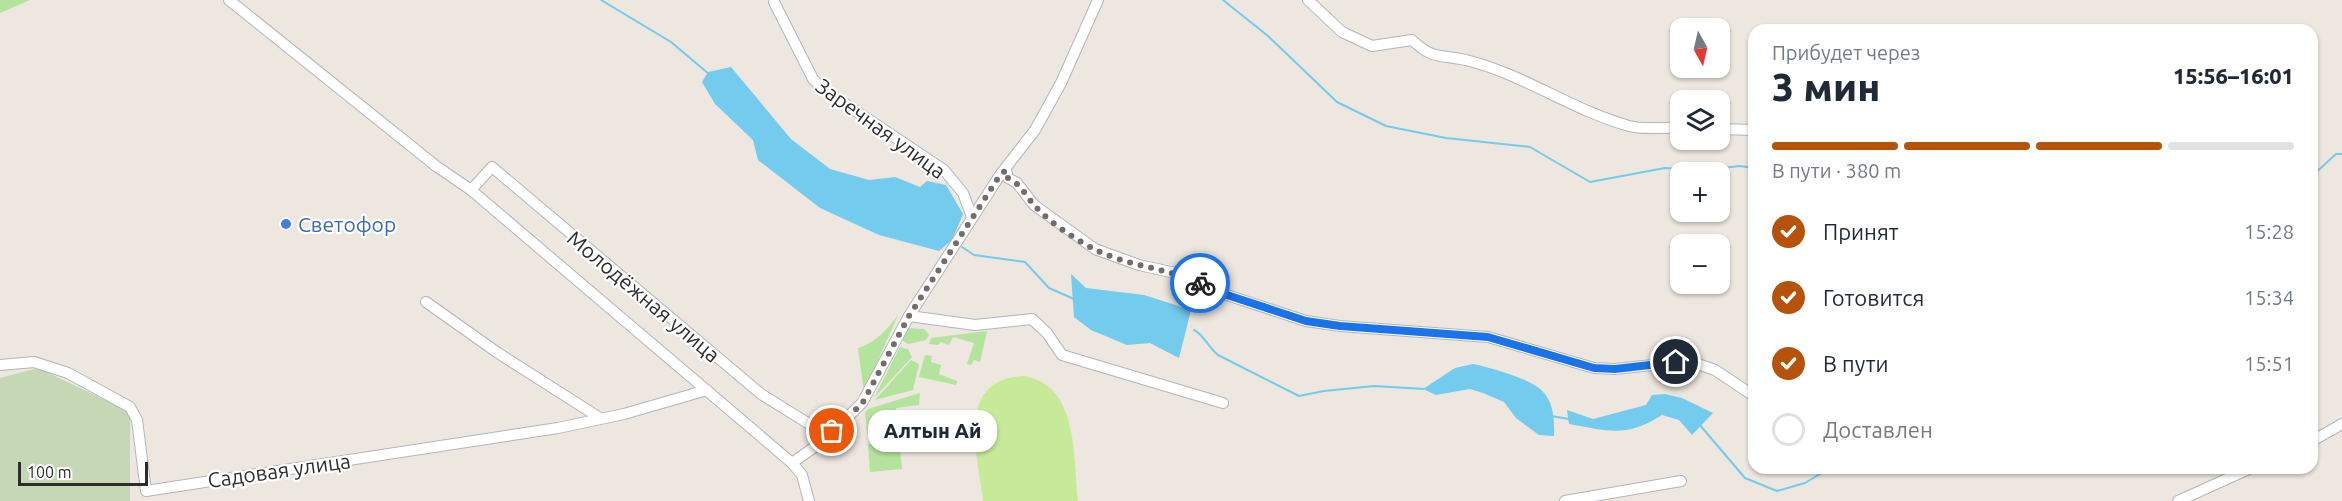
<!DOCTYPE html>
<html lang="ru">
<meta charset="utf-8">
<style>
:root{--surface:#fff;--page:#f6f6f7;--text:#1f2937;--muted:#747a83;--line:#e0e1e3;--accent:#b45309}
body{margin:0;font-family:Ubuntu,sans-serif;background:var(--page);color:var(--text);height:100vh;display:flex;flex-direction:column;font-size:22px;white-space:nowrap}
*{box-sizing:border-box;margin:0}
p{font-size:20px;color:var(--muted)}
.icon{flex:none;width:33px;height:33px;fill:none;stroke:currentColor;stroke-width:2;stroke-linecap:round;stroke-linejoin:round}
.map{position:relative;flex:1;overflow:hidden}
.sheet{position:absolute;left:1748px;top:24px;width:570px;height:450px;display:flex;flex-direction:column;background:var(--surface);border-radius:18px;box-shadow:0 2px 4px #0004}
.sheet>*{flex:none}
.needle{width:39px;rotate:172deg}
.tools{position:absolute;left:1670px;top:18px;display:grid;gap:12px}
.tools a{display:grid;place-items:center;width:60px;height:60px;border-radius:12px;background:var(--surface);box-shadow:0 2px 4px #0004;font-size:30px}
.scale{position:absolute;left:18px;bottom:15px;width:130px;box-sizing:border-box;padding-left:6px;border:3px solid #2c2c2c;border-top:0;font-size:16px;line-height:21px;white-space:nowrap;color:#2c2c2c;-webkit-text-stroke:4px #fff;paint-order:stroke}
.pin{position:absolute;display:grid;place-items:center;width:51px;height:51px;color:#fff;margin:-26px;border:3px solid #fff;border-radius:50%;box-shadow:0 2px 6px #0007}
.courier{position:absolute;display:grid;place-items:center;width:60px;height:60px;margin:-30px;border:4px solid #1a73e8;border-radius:50%;background:#fff;color:#222;box-shadow:0 2px 8px #0007}
.bubble{position:absolute;height:42px;border-radius:18px;background:var(--surface);box-shadow:0 2px 4px #0004;font-size:20px;font-weight:800;line-height:42px;text-align:center}
.overview em{font-style:normal;font-weight:800}
.overview div{display:flex;flex-direction:column-reverse}
.overview{display:flex;align-items:center;justify-content:space-between;height:102px;padding:0 24px}
h1{font-size:39px;font-weight:800;line-height:45px}
.bar{display:grid;grid-template-columns:repeat(4,1fr);gap:9px 6px;align-content:center;height:72px;padding:0 24px}
.bar i{height:8px;border-radius:4px;background:var(--line)}
.bar .current{background:var(--accent)}
.bar p{grid-column:span 4}
ol{padding:0 24px;list-style:none}
li{display:flex;align-items:center;gap:18px;height:66px}
li p{margin-inline-start:auto}
li .icon{padding:6px;border-radius:50%;background:var(--accent);color:#fff;stroke-width:4}
li:last-child{color:var(--muted)}
li i{width:33px;height:33px;border:3px solid var(--line);border-radius:50%}
.map>svg:first-child{display:block}
.green{fill:#b3e39c}
.cemetery{fill:#c6d7b6}
.pitch{fill:#c6ea98}
.water{fill:#73cbee}
.lines{fill:none;stroke-linecap:round;stroke-linejoin:round}
.stream{stroke:#73cbee;stroke-width:2}
.minor-casing{stroke:#b2b5bf;stroke-width:12}
.minor{stroke:#fff;stroke-width:10}
.done{stroke:#706d6b;stroke-width:6;stroke-dasharray:0 10.8}
.route{stroke:#1a73e8;stroke-width:8}
.shop-dot{fill:#3f7fe0;stroke:#fff;stroke-width:2}
.labels{text-anchor:middle;dominant-baseline:central;stroke-width:4.5;stroke-linejoin:round;paint-order:stroke}
.street-label{font-size:21px;fill:#2c2c2c;stroke:#fff}
.shop-label{font-size:21px;fill:#366cbe;stroke:#fff;text-anchor:start}
</style>
<div class="map">
<svg width="2342" height="501" viewBox="0 0 2342 501">
<rect width="100%" height="100%" fill="#ede7df"/>
<g class="green">
<polygon points="0,0 30,0 0,13"/>
<path d="M898 315 864 392 858 348C875 343 888 329 898 315Z"/>
<polygon points="907,328 924,329 929,335 926,340 908,344 901,339"/>
<polygon points="987,331 980,362 974,360 971,365 967,364 974,343 953,337 949,345 941,342 938,345 929,344 931,338"/>
<polygon points="900,347 908,349 912,357 874,398"/>
<polygon points="925,355 932,356 931,362 941,365 939,374 957,381 956,385 919,377"/>
<polygon points="911,360 919,364 913,390 875,400"/>
<polygon points="920,393 919,405 896,408 898,429 867,431 865,413 868,409"/>
<polygon points="893,441 894,450 900,450 902,469 870,472 868,444"/>
</g>
<polygon class="cemetery" points="38,368 124,409 130,415 130,501 0,501 0,378"/>
<path class="pitch" d="M1024 376C1079 385 1073 457 1078 501H983C978 456 954 378 1024 376Z"/>
<g class="water">
<polygon points="731,67 791,139 830,169 869,180 895,177 920,187 927,181 946,185 963,214 952,240 939,251 879,235 820,208 758,160 753,140 715,104 702,82 708,72"/>
<polygon points="1071,274 1086,288 1144,295 1191,310 1179,358 1150,343 1127,345 1091,330 1074,317"/>
<path d="M1473 364C1483 366 1490 368 1500 371 1539 384 1556 390 1554 436L1539 435 1516 418 1504 402 1483 393 1470 389 1436 395 1423 389 1455 368Z"/>
<path d="M1665 394 1682 398 1713 413 1692 435 1679 420 1662 415C1626 438 1609 431 1569 424L1567 410 1593 419 1646 405 1652 395Z"/>
</g>
<g class="lines">
<g class="stream">
<polyline points="601,0 671,42 709,74"/>
<polyline points="1223,0 1268,36 1337,102 1386,126 1446,138 1530,147 1590,182 1665,168 1704,170 1740,166 1754,168"/>
<polyline points="2312,176 2336,154 2342,154"/>
<polyline points="962,247 974,255 1025,262 1049,288 1074,299"/>
<path d="M1194 330C1204 335 1209 348 1218 355L1299 396 1324 391 1374 386 1424 389"/>
<polyline points="1551,416 1569,419"/>
<polyline points="1699,424 1745,478 1777,491 1805,483 1830,468"/>
</g>
<defs>
<g id="minor">
<polyline points="229,0 436,166 471,190 792,463 802,475 809,501"/>
<path d="M1308 0 1342 32 1372 46 1412 40C1433 60 1439 54 1466 60 1523 74 1572 110 1629 126 1644 130 1664 127 1680 128"/>
<polyline points="774,2 813,79 823,89 944,170 963,193 972,217"/>
<polyline points="1719,129 1754,130"/>
<polyline points="1006,170 1008,178 1017,183 1034,205 1095,249 1139,265 1180,274 1227,295 1306,321 1340,326 1488,337 1594,368 1615,369 1689,361 1715,370 1754,396"/>
<polyline points="471,190 492,167 761,394 811,425 823,441"/>
<polyline points="426,302 498,353 600,418"/>
<polyline points="909,316 975,325 1032,319 1047,333 1062,355 1223,403"/>
<polyline points="0,365 34,362 68,373 130,407 137,420 146,491 558,428 624,414 707,390"/>
<polyline points="2312,441 2342,424"/>
<polyline points="792,463 823,441 862,403 909,316 1000,175 1035,130 1061,83 1098,0"/>
<polyline points="1565,501 1681,481"/>
<polyline points="2178,501 2251,468"/>
</g>
</defs>
<use href="#minor" class="minor-casing"/>
<use href="#minor" class="minor"/>
</g>
<g class="lines">
<path class="done" d="M832 431 862 404 909 316 1000 175 1006 170 1008 178C1021 184 1025 195 1034 205 1049 222 1073 238 1094 249 1127 266 1166 268 1200 283"/>
<polyline class="route" points="1200,283 1227,295 1306,321 1340,326 1488,337 1594,368 1615,369 1676,362"/>
</g>
<circle class="shop-dot" cx="286" cy="224" r="6"/>
<g class="labels">
<g class="street-label">
<text transform="translate(881 128) rotate(36)">Заречная улица</text>
<text transform="translate(644 296) rotate(40)">Молодёжная улица</text>
<text transform="translate(279 470) rotate(-8)">Садовая улица</text>
</g>
<g class="shop-label">
<text x="298" y="224">Светофор</text>
</g>
</g>
</svg>
<div class="tools">
<a><svg class="needle" viewBox="-14 -14 28 28"><path d="M0-13l5 13h-10z" fill="#e53935"/><path d="M0 13l5-13h-10z" fill="#747a83"/></svg></a>
<a><svg class="icon" aria-label="layers" viewBox="0 0 24 24"><path d="M12 4l9 5-9 5-9-5zM3 14l9 5 9-5"/></svg></a>
<a>+</a>
<a>−</a>
</div>
<div class="scale">100 m</div>
<div class="pin" style="left:832px;top:431px;background:#ea580c"><svg class="icon" aria-label="bag" viewBox="0 0 24 24"><path d="M5 8h14l-1 12H6zM9 8a3 3 0 0 1 6 0"/></svg></div>
<div class="pin" style="left:1676px;top:362px;background:#1f2937"><svg class="icon" aria-label="home" viewBox="0 0 24 24"><path d="M3 11l9-7 9 7M6 9v11h12V9"/></svg></div>
<div class="courier" style="left:1200px;top:283px"><svg class="icon" aria-label="bike" viewBox="0 0 24 24"><circle cx="6" cy="16" r="4"/><circle cx="18" cy="16" r="4"/><path d="M6 16l4-8h5l3 8M10 8l3 8H6M13 5h3"/></svg></div>
<div class="bubble" style="left:868px;top:410px;width:129px">Алтын Ай</div>
<section class="sheet">
<div class="overview"><div><h1>3 мин</h1><p>Прибудет через</p></div><em>15:56–16:01</em></div>
<div class="bar"><i class="current"></i><i class="current"></i><i class="current"></i><i></i><p>В пути · 380 m</p></div>
<ol>
<li><svg class="icon" aria-label="check" viewBox="0 0 24 24"><path d="M5 12l5 5 9-10"/></svg>Принят<p>15:28</p></li>
<li><svg class="icon" aria-label="check" viewBox="0 0 24 24"><path d="M5 12l5 5 9-10"/></svg>Готовится<p>15:34</p></li>
<li><svg class="icon" aria-label="check" viewBox="0 0 24 24"><path d="M5 12l5 5 9-10"/></svg>В пути<p>15:51</p></li>
<li><i></i>Доставлен</li>
</ol>
</section>
</div>
